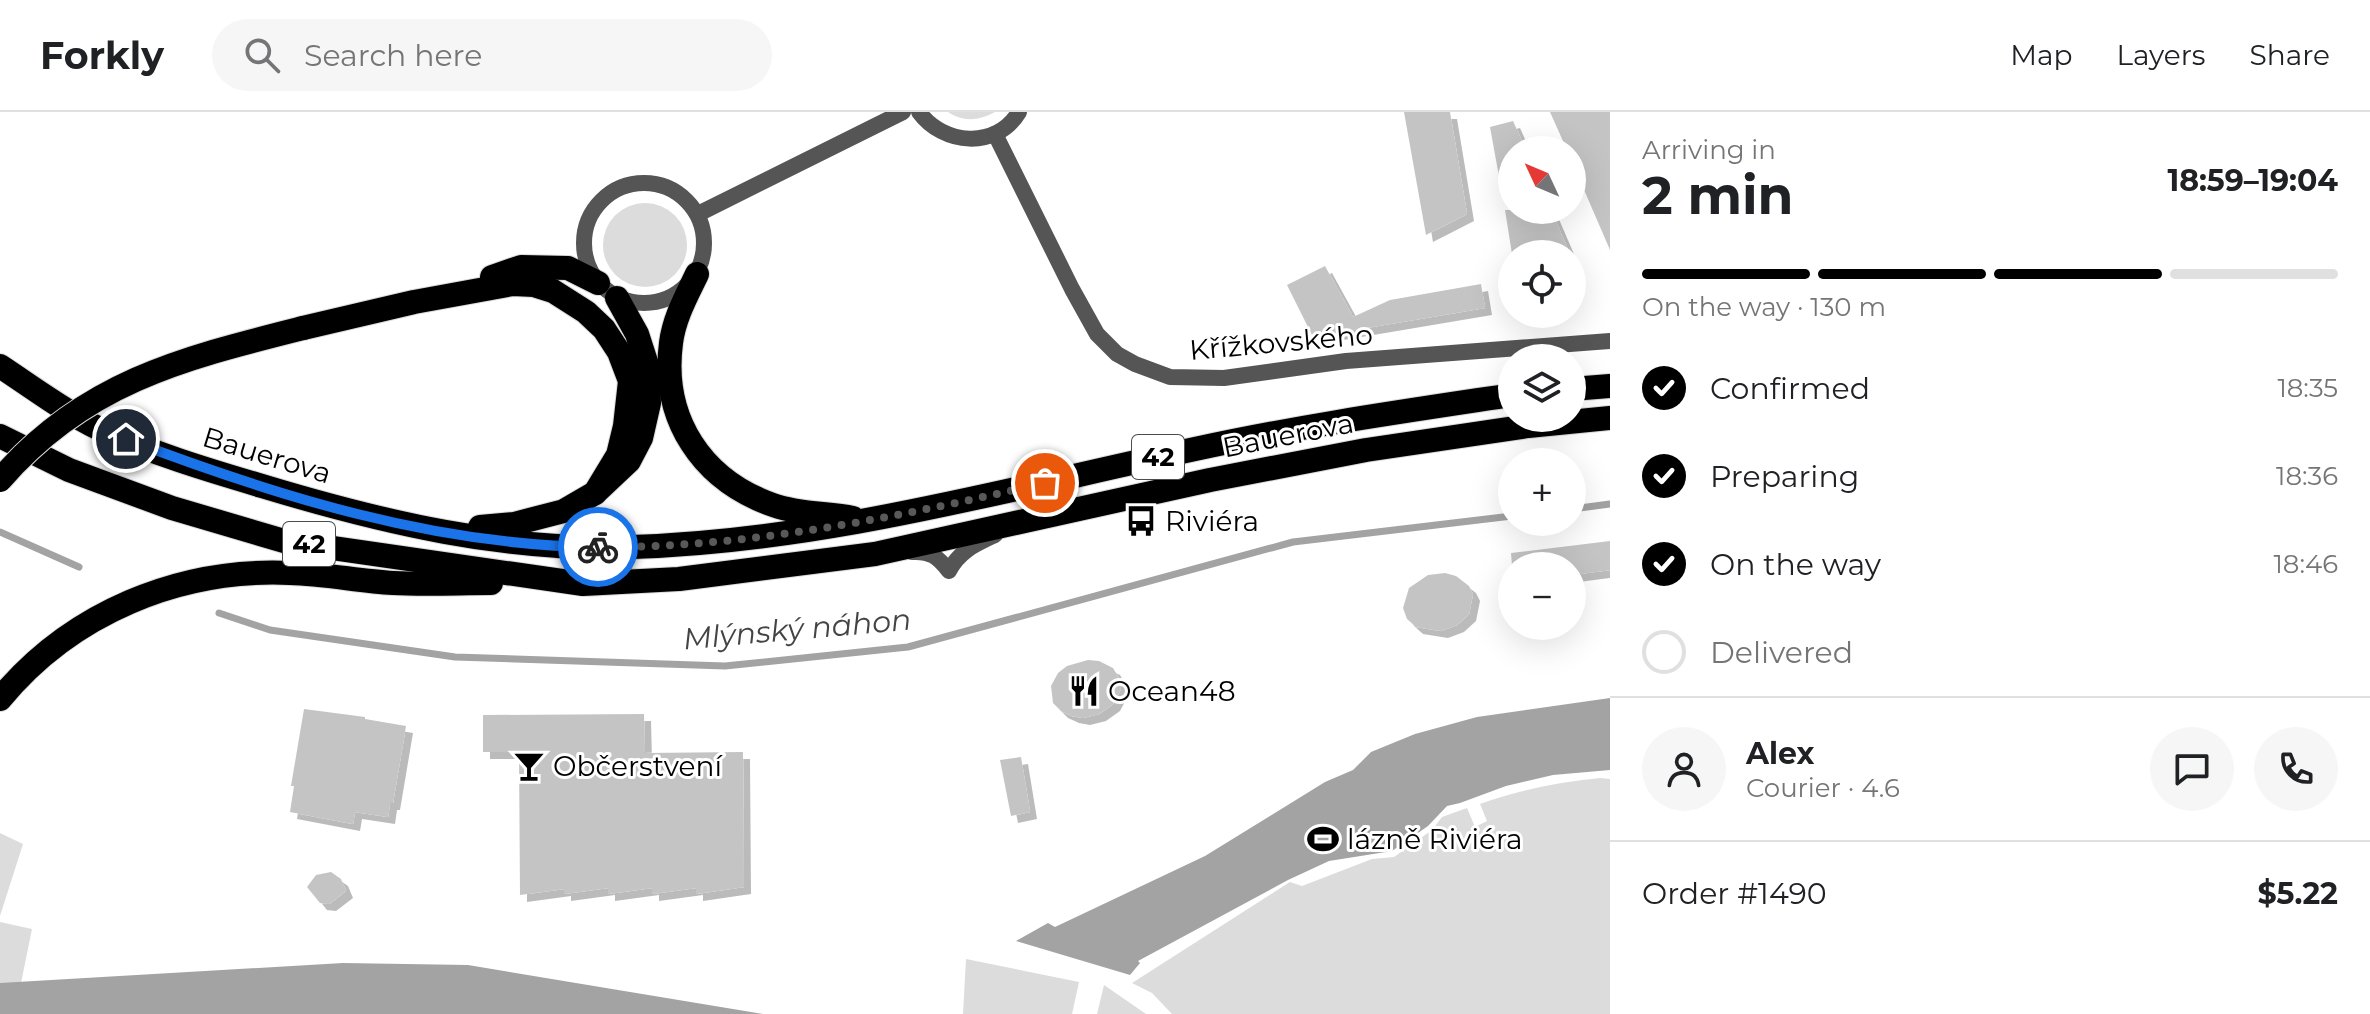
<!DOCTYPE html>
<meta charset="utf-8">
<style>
:root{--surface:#fff;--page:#f6f6f6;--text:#202124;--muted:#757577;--line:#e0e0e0;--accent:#000}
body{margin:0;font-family:Montserrat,sans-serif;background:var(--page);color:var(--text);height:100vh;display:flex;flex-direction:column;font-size:30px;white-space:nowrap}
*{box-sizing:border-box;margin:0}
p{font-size:26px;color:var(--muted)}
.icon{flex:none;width:44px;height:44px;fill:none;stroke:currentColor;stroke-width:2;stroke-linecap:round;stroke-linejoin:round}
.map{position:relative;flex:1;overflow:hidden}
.side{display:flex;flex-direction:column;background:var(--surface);width:760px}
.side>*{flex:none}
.needle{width:52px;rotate:314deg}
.controls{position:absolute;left:1498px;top:24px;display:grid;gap:16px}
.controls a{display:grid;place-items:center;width:88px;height:88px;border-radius:50%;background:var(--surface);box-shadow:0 8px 32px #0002;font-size:40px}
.pin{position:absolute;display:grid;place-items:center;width:68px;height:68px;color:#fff;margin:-34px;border:4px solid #fff;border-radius:50%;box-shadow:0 2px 8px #0007}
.courier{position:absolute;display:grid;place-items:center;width:80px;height:80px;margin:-40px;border:6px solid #1a73e8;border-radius:50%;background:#fff;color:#222;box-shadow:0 2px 10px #0007}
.summary em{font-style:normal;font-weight:700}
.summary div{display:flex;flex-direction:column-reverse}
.summary{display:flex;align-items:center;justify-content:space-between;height:136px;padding:0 32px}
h1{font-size:52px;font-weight:700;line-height:60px}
.bar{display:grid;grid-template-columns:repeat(4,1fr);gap:12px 8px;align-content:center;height:96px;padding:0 32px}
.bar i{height:10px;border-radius:6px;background:var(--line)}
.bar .active{background:var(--accent)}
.bar p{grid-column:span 4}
.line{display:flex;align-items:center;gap:20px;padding:0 32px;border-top:2px solid var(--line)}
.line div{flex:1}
.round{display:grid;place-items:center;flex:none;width:84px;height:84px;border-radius:42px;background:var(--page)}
ol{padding:0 32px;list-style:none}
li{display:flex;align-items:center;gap:24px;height:88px}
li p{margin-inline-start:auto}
li .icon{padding:8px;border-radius:50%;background:var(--accent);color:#fff;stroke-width:4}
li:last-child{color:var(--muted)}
li i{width:44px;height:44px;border:4px solid var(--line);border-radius:50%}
header{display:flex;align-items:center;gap:48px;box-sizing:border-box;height:112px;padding:0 40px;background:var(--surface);border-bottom:2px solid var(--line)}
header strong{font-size:38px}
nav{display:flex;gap:44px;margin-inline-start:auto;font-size:28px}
.search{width:560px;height:72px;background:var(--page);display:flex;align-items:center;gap:20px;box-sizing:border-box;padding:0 28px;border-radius:44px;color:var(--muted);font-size:30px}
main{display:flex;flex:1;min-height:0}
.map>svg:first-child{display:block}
.green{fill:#dcdcdc}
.water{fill:#a3a3a3}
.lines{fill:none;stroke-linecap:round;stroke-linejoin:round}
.stream{stroke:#a3a3a3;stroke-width:7}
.building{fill:#c4c4c4;filter:url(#shadow)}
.highway-casing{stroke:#dbdbdb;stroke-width:26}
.street{stroke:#555;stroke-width:16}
.highway{stroke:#000;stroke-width:24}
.highway-bridge-casing{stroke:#dbdbdb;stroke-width:26;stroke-linecap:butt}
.highway-bridge{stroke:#000;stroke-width:24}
.done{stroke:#595959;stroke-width:8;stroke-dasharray:0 14.4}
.route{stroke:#1a73e8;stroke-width:10}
.labels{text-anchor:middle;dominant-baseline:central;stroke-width:6;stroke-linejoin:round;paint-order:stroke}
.shield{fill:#fff;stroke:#4c4c4c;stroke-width:2}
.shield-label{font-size:26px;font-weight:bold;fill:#000}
.street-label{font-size:28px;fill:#000;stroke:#fff}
.poi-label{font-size:28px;fill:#000;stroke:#fff;text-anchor:start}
.water-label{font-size:30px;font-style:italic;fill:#444;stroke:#fff}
</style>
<header>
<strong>Forkly</strong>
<div class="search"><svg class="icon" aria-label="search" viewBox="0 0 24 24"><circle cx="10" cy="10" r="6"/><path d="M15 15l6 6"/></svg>Search here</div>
<nav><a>Map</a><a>Layers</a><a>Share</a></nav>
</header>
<main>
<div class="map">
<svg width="1610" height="902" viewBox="0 0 1610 902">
<defs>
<filter id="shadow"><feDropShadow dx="7" dy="7" stdDeviation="0" flood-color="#0004"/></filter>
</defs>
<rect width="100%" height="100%" fill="#fff"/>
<g class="green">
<path d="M948 0H995C979 9 963 10 948 0Z"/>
<circle cx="645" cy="133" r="42"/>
<path d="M1600 666 1610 667V902H1172L1152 881 1132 871 1290 770 1302 774 1372 747 1394 745 1432 718 1442 705 1467 696 1475 715 1487 709 1480 692C1519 678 1558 670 1600 666Z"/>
<polygon points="0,721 23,732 0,804"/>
<polygon points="0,810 32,817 21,871 0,871"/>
<polygon points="966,847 1079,870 1072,902 963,902"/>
<polygon points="1104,873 1146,902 1097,902"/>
</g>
<g class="water">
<polygon points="1610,586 1610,658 1553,663 1506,674 1460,691 1447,694 1428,714 1392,739 1329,749 1288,768 1138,849 1140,851 1130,863 1016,829 1048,811 1055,815 1205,744 1325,670 1353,658 1371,640 1415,622 1477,605"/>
<polygon points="343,851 468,853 763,902 0,902 0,871"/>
</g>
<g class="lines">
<g class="stream">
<polyline points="1572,397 1610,392"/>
<polyline points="0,420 79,455"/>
<polyline points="219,501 270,518 455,545 725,554 908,535 1293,430 1512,404"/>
</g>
</g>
<g class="building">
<polygon points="1404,0 1450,0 1467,102 1426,123"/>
<polygon points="1550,0 1610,0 1610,138 1572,50 1572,38 1567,38"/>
<polygon points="1513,9 1526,38 1512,38 1512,80 1502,81 1490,15"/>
<polygon points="1505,98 1551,98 1570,142 1512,142"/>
<polygon points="1325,154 1353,205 1390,188 1481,172 1485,196 1313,225 1287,173"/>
<polygon points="1610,429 1610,458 1572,463 1572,454 1512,454 1511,441"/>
<polygon points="1445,461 1456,464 1469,474 1473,482 1469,502 1457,513 1441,519 1416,515 1407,507 1403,496 1409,476 1428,463"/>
<polygon points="1088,548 1099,549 1113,556 1119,566 1121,577 1113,592 1099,602 1083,606 1072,604 1061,599 1053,591 1051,574 1058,561 1067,554"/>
<polygon points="304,597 365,605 365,607 406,614 393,691 390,691 388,705 355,700 353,712 290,700 294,674 291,674"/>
<polygon points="644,602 645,641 743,640 744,775 696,782 696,776 652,782 652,776 608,782 608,776 564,782 564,777 520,783 519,640 483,640 483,603"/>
<polygon points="1021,645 1030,700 1011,704 1000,648"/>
<polygon points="331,760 341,767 346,779 329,792 320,791 307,775 316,763"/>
</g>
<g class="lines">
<defs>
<g id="highway">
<path d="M697 162C687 183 674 206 671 231 661 307 702 368 773 393 798 402 827 401 853 406"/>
<polyline points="492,165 521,155 568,156 598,171"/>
<polyline points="303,216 414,190 513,172 534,173 553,179 586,200 604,217 619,240 630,269 625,314 618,343 595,381"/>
<path d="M0 254C32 275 65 300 100 317 151 341 208 358 262 374 381 410 507 440 632 435 824 429 1008 377 1195 337 1300 314 1406 299 1512 283"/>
<polyline points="1572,277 1610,274"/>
<polyline points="0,324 69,358 172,396 284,429 583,472 679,467 875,442 1210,368 1366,338 1528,314 1610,306"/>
<polyline points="480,415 514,412 564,399 595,381 629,349 641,326 649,291 648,256 637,222 617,186"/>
<path d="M0 587C71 501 179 456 290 461 325 462 359 469 393 471 426 473 458 471 491 471"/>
</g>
</defs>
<use href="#highway" class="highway-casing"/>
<g class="street">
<path d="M919 0C943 33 996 38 1019 0"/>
<polyline points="995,22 1072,177 1097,222 1117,242 1135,252 1170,265 1224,266 1346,249 1610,229"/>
<circle cx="644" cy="131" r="60"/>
<polyline points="698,102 903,0"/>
<path d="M912 440C931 439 938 445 949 459 959 439 976 432 995 423"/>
</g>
<use href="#highway" class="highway"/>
<defs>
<path id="highway-bridge" d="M0 368C84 270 184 246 303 216"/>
</defs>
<use href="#highway-bridge" class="highway-bridge-casing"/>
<use href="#highway-bridge" class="highway-bridge"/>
</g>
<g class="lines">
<path class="done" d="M598 435C749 436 898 405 1045 371"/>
<path class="route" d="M126 327C276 384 436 434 598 435"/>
</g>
<defs>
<symbol id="bus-bare" viewBox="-9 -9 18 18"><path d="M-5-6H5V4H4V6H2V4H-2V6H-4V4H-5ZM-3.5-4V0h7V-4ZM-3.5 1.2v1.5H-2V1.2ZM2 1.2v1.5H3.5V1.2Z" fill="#000" stroke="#fff" stroke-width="2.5" paint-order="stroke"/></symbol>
<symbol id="restaurant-bare" viewBox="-9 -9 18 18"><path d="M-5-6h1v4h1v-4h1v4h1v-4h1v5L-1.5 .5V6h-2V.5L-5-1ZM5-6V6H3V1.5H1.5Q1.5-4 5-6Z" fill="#000" stroke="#fff" stroke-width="2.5" paint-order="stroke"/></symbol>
<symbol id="bar-bare" viewBox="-9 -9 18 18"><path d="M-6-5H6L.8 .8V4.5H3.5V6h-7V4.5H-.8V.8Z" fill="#000" stroke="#fff" stroke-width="2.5" paint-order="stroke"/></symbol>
<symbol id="stadium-bare" viewBox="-9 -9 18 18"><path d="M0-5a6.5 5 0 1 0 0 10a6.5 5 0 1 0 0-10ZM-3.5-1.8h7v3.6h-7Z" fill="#000" stroke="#fff" stroke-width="2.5" paint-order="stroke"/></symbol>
</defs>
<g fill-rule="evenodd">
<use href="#bus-bare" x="1119" y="387" width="44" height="44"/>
<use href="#restaurant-bare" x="1062" y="557" width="44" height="44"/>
<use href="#bar-bare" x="507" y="632" width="44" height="44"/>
<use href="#stadium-bare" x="1301" y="705" width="44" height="44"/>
</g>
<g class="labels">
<g class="shield">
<rect x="1132" y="323" width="52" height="44" rx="6"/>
<rect x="283" y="410" width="52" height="44" rx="6"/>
</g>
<g class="shield-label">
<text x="1158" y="345">42</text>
<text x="309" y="432">42</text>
</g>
<g class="street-label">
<text transform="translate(1281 230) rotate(-5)">Křížkovského</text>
<text transform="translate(1288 323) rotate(-11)">Bauerova</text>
<text transform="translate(267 343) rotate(17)">Bauerova</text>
</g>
<g class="poi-label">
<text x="1165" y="409">Riviéra</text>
<text x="1108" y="579">Ocean48</text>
<text x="553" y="654">Občerstvení</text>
<text x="1347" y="727">lázně Riviéra</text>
</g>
<g class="water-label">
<text transform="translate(797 517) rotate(-5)">Mlýnský náhon</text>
</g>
</g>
</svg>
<div class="controls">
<a><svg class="needle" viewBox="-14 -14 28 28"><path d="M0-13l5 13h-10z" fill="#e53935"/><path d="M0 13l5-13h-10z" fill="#757577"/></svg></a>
<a><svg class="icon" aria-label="locate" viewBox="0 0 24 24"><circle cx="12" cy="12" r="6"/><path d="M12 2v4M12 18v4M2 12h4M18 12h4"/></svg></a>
<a><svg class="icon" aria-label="layers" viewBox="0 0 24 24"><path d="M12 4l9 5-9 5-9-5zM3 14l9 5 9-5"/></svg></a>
<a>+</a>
<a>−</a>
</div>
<div class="pin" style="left:1045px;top:371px;background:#ea580c"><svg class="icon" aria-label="bag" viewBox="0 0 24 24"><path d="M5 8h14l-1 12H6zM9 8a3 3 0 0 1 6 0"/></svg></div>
<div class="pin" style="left:126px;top:327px;background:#1f2937"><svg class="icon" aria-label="home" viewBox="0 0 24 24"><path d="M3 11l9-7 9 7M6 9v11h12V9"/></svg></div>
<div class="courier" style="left:598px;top:435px"><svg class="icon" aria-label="bike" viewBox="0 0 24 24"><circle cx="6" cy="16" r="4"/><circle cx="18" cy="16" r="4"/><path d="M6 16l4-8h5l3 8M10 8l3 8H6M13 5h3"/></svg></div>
</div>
<section class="side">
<div class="summary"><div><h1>2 min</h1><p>Arriving in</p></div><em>18:59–19:04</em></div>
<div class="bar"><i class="active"></i><i class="active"></i><i class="active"></i><i></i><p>On the way · 130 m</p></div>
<ol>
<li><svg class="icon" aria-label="check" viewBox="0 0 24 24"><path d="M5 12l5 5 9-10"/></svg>Confirmed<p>18:35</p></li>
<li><svg class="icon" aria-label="check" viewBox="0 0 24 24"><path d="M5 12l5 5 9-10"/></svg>Preparing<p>18:36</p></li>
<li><svg class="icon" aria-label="check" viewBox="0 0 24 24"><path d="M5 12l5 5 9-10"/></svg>On the way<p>18:46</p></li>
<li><i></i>Delivered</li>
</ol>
<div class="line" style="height:144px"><a class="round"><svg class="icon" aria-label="person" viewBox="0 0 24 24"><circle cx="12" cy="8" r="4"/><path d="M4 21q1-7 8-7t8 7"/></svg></a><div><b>Alex</b><p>Courier · 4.6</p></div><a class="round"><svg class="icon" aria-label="chat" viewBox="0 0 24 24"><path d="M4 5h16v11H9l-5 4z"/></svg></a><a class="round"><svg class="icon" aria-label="phone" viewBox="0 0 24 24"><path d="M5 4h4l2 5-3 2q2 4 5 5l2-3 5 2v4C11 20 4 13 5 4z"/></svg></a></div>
<div class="line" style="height:104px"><div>Order #1490</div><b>$5.22</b></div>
</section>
</main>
